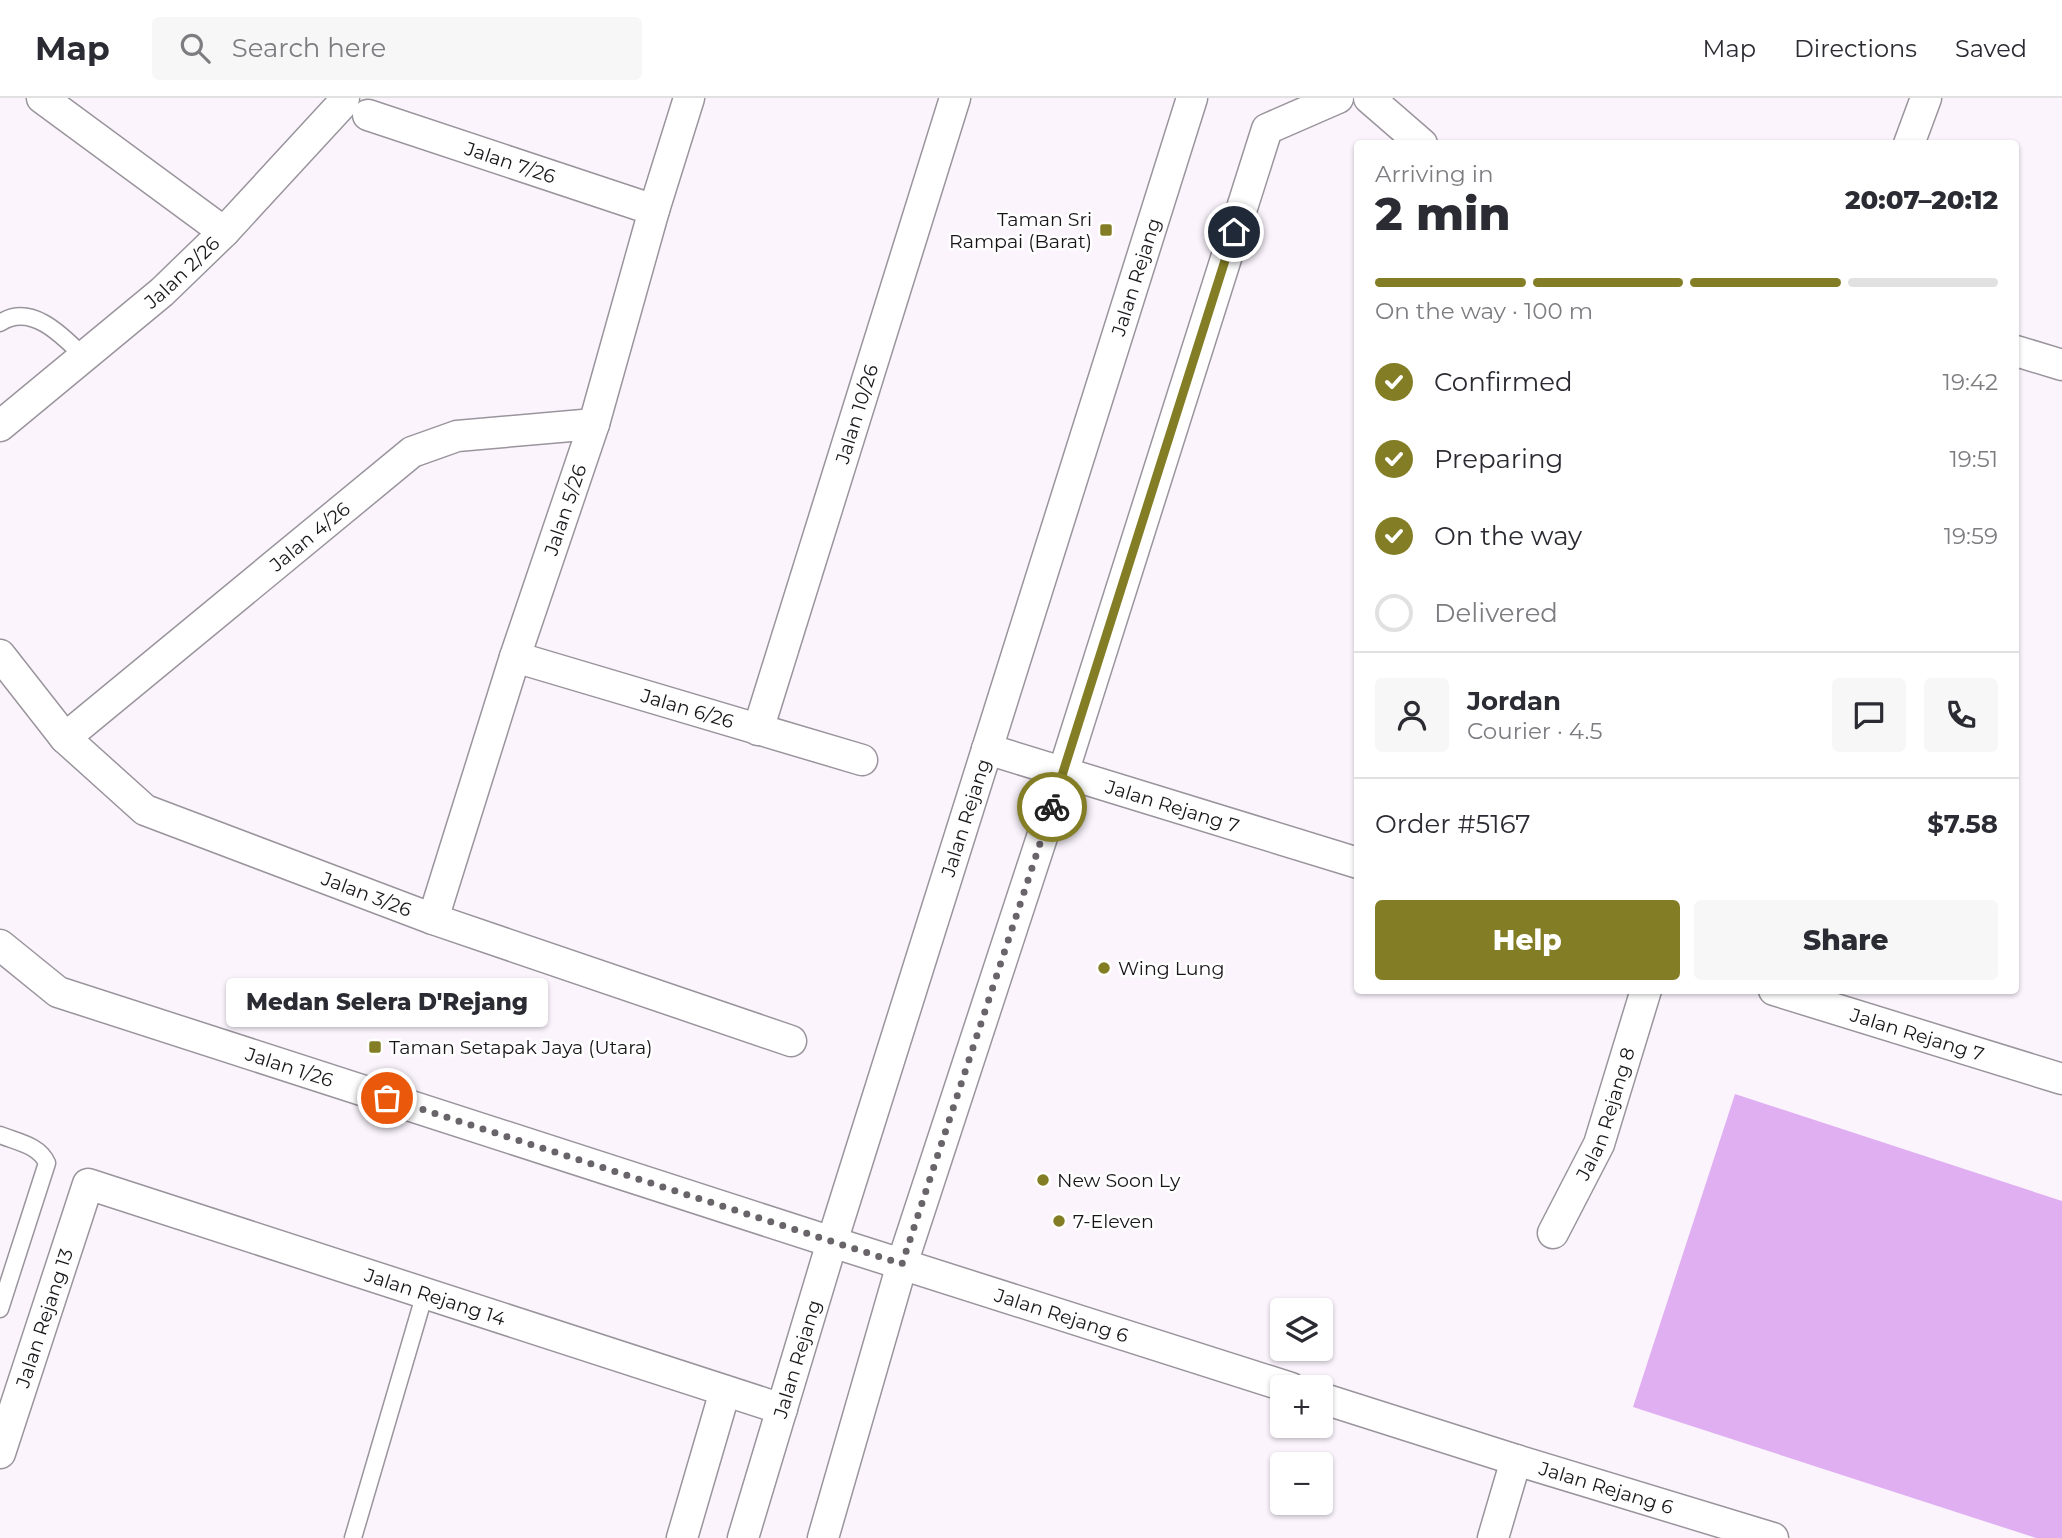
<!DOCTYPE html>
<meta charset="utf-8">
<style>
:root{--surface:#fff;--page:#f7f7f7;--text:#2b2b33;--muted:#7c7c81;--line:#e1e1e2;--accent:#837e25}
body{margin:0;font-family:Montserrat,sans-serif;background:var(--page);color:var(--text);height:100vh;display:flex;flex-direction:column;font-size:26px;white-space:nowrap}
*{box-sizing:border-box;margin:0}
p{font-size:23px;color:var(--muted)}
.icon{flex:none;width:38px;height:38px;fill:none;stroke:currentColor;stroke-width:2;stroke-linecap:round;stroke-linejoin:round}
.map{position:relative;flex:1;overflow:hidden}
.panel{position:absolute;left:1354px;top:42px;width:665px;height:854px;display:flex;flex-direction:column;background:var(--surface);border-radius:7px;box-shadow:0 2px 5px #0004}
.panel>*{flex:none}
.buttons{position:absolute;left:1270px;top:1200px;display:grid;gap:14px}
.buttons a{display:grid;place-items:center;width:63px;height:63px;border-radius:7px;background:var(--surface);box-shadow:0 2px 5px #0004;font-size:35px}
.pin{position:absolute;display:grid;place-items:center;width:60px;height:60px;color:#fff;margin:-30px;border:4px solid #fff;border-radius:50%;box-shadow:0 2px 7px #0007}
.courier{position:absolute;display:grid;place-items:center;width:70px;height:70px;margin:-35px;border:5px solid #837e25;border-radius:50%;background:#fff;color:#222;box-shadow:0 2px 9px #0007}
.bubble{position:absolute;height:49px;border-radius:7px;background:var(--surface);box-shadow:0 2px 5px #0004;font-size:23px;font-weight:800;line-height:49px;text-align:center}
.head em{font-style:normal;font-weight:800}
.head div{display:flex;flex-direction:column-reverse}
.head{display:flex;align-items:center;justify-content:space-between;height:119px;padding:0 21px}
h1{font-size:46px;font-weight:800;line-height:52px}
.bar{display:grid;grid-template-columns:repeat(4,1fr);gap:10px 7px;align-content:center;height:84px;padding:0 21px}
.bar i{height:9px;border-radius:5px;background:var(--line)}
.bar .active{background:var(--accent)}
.bar p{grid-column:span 4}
.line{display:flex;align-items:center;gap:18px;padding:0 21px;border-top:2px solid var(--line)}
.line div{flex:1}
.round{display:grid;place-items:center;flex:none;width:74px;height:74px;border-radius:7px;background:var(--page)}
ol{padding:0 21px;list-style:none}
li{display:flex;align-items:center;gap:21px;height:77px}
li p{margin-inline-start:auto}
li .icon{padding:7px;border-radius:50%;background:var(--accent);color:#fff;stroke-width:4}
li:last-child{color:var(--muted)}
li i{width:38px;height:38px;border:4px solid var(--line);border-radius:50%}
.cta{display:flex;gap:14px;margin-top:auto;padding:14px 21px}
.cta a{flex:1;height:80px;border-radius:7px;background:var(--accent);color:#fff;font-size:28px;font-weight:800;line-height:80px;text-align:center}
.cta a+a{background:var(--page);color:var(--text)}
header{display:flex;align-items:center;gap:42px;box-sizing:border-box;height:98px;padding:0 35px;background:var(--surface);border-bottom:2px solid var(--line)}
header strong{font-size:33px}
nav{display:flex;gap:38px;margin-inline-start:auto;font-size:24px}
.search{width:490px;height:63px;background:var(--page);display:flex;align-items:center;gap:18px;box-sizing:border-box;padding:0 24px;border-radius:7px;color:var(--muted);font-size:26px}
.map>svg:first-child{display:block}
.green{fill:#dfaff2}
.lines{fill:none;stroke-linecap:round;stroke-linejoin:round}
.service-casing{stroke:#9a949d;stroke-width:19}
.minor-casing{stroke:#9a949d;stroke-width:33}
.service{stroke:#fff;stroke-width:16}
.minor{stroke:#fff;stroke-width:30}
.done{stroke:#686469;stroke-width:7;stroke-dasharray:0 12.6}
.route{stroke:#837e25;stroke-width:9}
.poi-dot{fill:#837e25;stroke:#fff;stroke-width:2.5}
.labels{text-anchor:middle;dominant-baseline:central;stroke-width:5;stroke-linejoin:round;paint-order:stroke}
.street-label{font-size:19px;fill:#19161a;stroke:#fff}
.poi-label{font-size:19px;fill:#19161a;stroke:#fff;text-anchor:start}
</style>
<header>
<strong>Map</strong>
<div class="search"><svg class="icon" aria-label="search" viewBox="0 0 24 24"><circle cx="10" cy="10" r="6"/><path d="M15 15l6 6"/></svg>Search here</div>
<nav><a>Map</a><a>Directions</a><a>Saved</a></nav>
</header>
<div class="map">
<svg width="2062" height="1440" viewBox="0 0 2062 1440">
<rect width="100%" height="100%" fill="#fbf4fd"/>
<polygon class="green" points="1735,996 2062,1103 2062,1440 2036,1440 1633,1309"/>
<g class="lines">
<defs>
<g id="service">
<path d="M0 225C31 204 63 238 84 259"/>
<path d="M0 1037C17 1044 39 1047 47 1065L0 1211"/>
<polyline points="353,1440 425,1195"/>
</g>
<g id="minor">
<polyline points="42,0 224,134"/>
<polyline points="1369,0 1422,46"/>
<path id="s1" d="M368 17 654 112"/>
<polyline points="1909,46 1926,0"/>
<polyline points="2016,253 2062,267"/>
<path id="s2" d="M0 328 162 194 224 134 341 7 344 0"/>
<path id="s3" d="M0 557 65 640 145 712 433 821 791 943"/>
<path id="s4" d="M515 559 862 662"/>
<path id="s5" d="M758 632 955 0"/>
<path id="s6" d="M65 640 412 354 457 338 594 326"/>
<path id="s7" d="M987 651 1358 765"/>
<path id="s8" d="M433 821 515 559 594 326 654 112 689 0"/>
<path id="s9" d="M0 847 58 894 832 1144 1291 1290"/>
<path id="s10" d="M1774 892 2062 981"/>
<path id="s11" d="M1553 1135 1599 1046 1646 892"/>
<path id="s12" d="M1321 1300 1516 1362 1773 1440"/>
<path id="s13" d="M0 1355 88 1086 782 1311"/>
<polyline points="682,1440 725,1293"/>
<path id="s14" d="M743 1440 832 1144 1192 0"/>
<polyline points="823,1440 902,1166 1063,675 1267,31 1338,0"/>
<polyline points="1493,1440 1516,1362"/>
</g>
</defs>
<use href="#service" class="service-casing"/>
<use href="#minor" class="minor-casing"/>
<use href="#service" class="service"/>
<use href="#minor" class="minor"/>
</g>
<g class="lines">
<polyline class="done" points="387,1000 902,1166 1052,709"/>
<polyline class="route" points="1052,709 1234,134"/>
</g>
<g class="poi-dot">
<rect x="1099" y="125" width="14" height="14" rx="3.5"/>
<circle cx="1104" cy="870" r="7"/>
<rect x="368" y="942" width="14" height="14" rx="3.5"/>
<circle cx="1043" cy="1082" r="7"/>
<circle cx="1059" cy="1123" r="7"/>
</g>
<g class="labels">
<g class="street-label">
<text stroke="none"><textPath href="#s1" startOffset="150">Jalan 7/26</textPath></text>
<text stroke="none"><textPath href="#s2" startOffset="238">Jalan 2/26</textPath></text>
<text stroke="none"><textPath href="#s14" startOffset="1321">Jalan Rejang</textPath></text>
<text stroke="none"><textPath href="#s5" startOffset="331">Jalan 10/26</textPath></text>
<text stroke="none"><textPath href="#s8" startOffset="430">Jalan 5/26</textPath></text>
<text stroke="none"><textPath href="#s6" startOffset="317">Jalan 4/26</textPath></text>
<text stroke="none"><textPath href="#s4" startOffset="180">Jalan 6/26</textPath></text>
<text stroke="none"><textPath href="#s7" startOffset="194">Jalan Rejang 7</textPath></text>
<text stroke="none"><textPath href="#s14" startOffset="754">Jalan Rejang</textPath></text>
<text stroke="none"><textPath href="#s3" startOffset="450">Jalan 3/26</textPath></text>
<text stroke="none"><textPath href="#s10" startOffset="150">Jalan Rejang 7</textPath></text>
<text stroke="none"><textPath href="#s9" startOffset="318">Jalan 1/26</textPath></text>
<text stroke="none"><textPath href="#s11" startOffset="131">Jalan Rejang 8</textPath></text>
<text stroke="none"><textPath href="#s13" startOffset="648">Jalan Rejang 14</textPath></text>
<text stroke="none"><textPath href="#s9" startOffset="1129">Jalan Rejang 6</textPath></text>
<text stroke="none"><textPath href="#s13" startOffset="142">Jalan Rejang 13</textPath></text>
<text stroke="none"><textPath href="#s14" startOffset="187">Jalan Rejang</textPath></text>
<text stroke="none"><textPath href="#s12" startOffset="299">Jalan Rejang 6</textPath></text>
</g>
<g class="poi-label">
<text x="1092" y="121" text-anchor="end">Taman Sri<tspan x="1092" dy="22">Rampai (Barat)</tspan></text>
<text x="1118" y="870">Wing Lung</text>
<text x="389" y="949">Taman Setapak Jaya (Utara)</text>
<text x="1057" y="1082">New Soon Ly</text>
<text x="1073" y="1123">7-Eleven</text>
</g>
</g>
</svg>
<div class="buttons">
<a><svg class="icon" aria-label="layers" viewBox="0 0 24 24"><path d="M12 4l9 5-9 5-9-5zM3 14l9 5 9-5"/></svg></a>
<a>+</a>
<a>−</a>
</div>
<div class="pin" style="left:387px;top:1000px;background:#ea580c"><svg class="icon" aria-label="bag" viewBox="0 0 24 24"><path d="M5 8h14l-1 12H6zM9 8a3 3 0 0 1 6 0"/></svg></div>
<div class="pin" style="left:1234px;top:134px;background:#1f2937"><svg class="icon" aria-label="home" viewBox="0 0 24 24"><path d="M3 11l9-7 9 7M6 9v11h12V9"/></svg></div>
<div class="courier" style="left:1052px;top:709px"><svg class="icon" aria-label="bike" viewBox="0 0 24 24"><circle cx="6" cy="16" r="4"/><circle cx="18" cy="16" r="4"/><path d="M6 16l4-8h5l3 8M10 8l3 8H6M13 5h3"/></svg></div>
<div class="bubble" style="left:226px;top:880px;width:322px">Medan Selera D'Rejang</div>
<section class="panel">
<div class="head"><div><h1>2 min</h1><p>Arriving in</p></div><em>20:07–20:12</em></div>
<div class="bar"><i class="active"></i><i class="active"></i><i class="active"></i><i></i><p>On the way · 100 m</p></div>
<ol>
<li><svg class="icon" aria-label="check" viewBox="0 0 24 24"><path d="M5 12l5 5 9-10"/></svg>Confirmed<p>19:42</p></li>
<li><svg class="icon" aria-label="check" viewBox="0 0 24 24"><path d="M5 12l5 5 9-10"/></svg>Preparing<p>19:51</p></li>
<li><svg class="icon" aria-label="check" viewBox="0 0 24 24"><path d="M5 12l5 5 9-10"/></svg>On the way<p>19:59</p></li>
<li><i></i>Delivered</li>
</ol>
<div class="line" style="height:126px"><a class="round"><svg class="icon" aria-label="person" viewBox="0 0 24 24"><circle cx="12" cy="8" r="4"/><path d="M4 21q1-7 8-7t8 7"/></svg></a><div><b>Jordan</b><p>Courier · 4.5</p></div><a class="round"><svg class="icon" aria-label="chat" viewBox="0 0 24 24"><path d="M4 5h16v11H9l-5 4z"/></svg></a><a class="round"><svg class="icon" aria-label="phone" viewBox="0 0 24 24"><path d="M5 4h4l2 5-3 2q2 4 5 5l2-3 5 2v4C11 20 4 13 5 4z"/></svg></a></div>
<div class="line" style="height:91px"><div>Order #5167</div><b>$7.58</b></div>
<div class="cta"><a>Help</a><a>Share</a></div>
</section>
</div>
